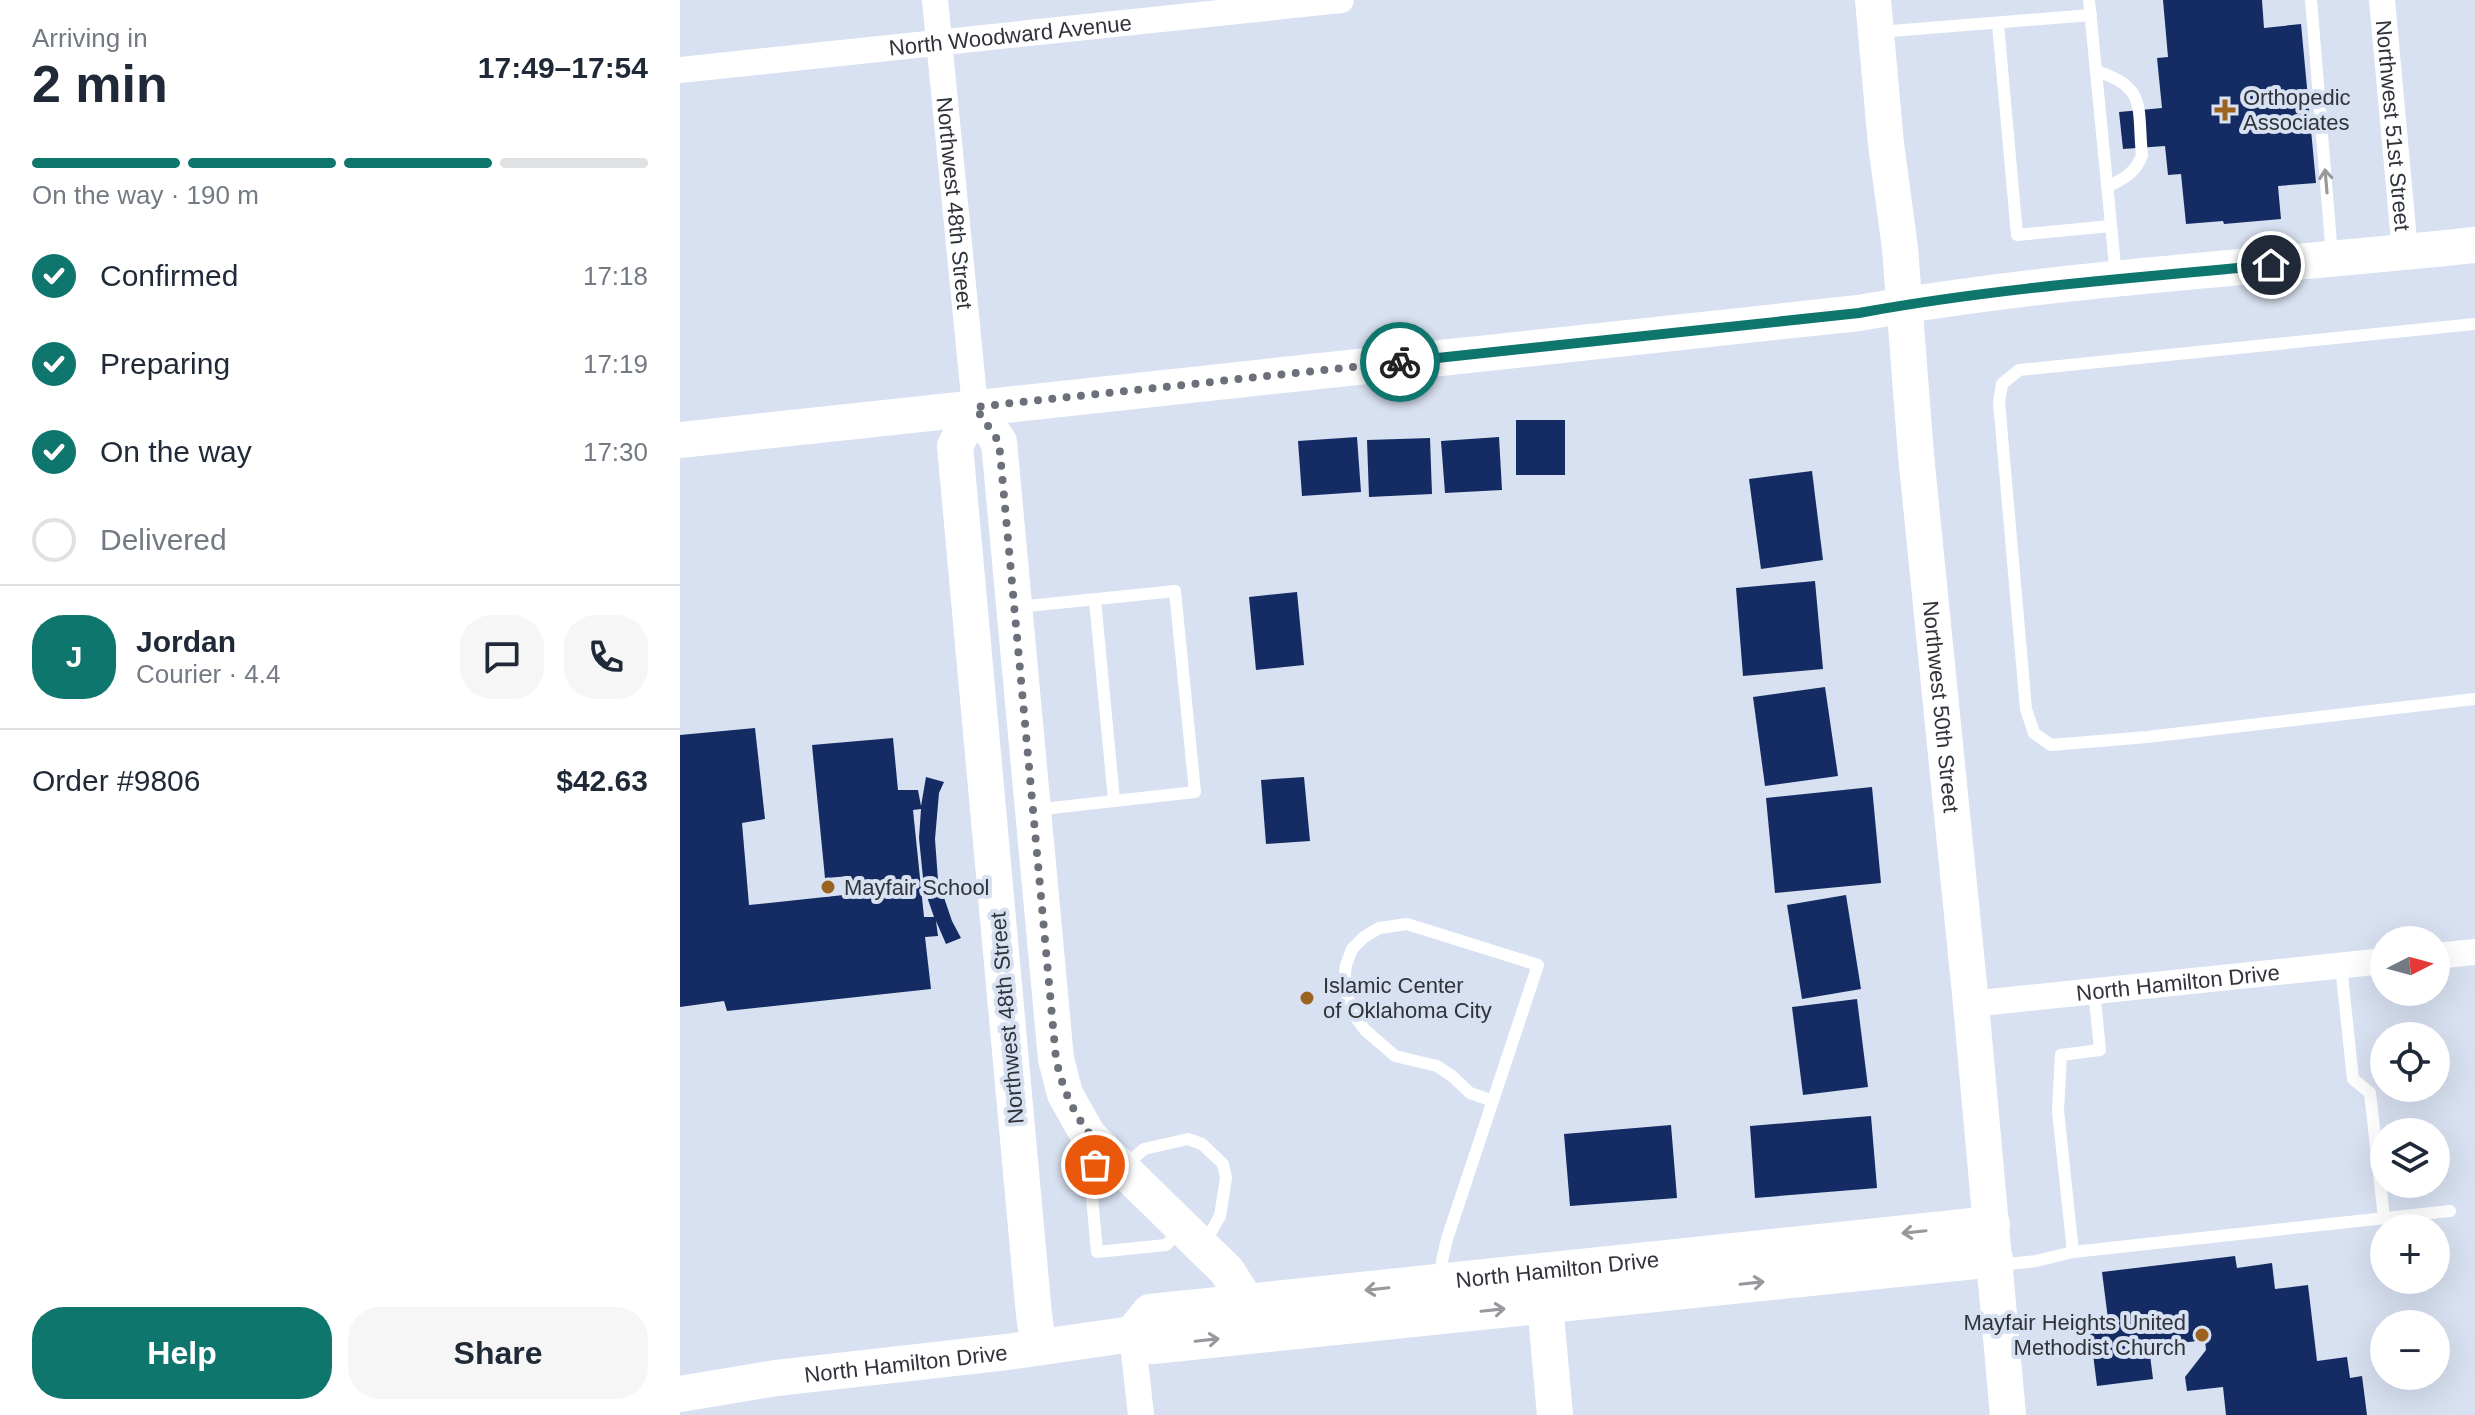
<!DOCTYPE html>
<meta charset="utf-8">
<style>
:root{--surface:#fff;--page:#f6f6f7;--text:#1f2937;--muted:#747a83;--line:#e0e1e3;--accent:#0f766e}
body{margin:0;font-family:Helvetica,sans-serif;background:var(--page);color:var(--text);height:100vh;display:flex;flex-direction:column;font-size:30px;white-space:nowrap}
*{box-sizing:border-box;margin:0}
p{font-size:26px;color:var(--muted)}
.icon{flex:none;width:44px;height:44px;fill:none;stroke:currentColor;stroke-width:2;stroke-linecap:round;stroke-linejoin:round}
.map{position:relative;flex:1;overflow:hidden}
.panel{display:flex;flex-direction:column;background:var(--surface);width:680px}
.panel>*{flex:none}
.needle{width:52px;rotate:84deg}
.buttons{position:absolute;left:1690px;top:926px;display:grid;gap:16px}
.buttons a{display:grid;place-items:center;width:80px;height:80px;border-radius:50%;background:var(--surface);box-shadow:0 8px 32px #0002;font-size:40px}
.pin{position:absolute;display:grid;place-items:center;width:68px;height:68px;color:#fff;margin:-34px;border:4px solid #fff;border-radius:50%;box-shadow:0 2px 8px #0007}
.courier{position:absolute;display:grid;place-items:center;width:80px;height:80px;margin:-40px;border:6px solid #0f766e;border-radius:50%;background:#fff;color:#222;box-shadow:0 2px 10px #0007}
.headline em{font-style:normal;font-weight:800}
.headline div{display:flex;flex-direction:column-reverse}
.headline{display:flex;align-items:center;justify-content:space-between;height:136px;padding:0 32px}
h1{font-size:52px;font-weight:800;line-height:60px}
.bar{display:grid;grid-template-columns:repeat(4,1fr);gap:12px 8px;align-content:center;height:96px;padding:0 32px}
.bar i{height:10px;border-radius:6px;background:var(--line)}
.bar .selected{background:var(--accent)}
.bar p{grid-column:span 4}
.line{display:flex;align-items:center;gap:20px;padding:0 32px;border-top:2px solid var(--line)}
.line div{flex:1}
.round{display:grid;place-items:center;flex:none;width:84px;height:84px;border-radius:32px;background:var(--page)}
ol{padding:0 32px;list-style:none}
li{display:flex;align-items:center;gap:24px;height:88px}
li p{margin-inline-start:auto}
li .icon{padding:8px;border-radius:50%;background:var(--accent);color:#fff;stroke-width:4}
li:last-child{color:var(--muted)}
li i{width:44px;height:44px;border:4px solid var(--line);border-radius:50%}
.action{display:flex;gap:16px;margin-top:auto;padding:16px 32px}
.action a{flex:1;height:92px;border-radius:32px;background:var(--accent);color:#fff;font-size:32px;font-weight:800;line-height:92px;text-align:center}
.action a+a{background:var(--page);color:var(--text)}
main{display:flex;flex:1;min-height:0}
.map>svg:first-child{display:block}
.building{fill:#142c63;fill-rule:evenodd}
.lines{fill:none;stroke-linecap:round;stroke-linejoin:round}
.lane{stroke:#fff;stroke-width:12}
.street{stroke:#fff;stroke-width:26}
.secondary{stroke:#fff;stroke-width:36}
.oneway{stroke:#98999c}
.done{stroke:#6b707a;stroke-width:8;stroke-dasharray:0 14.4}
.route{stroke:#0f766e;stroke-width:10}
.poi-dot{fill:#9c6320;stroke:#d8e1f1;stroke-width:3}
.labels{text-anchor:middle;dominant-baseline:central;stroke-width:8;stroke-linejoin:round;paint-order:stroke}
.street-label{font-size:22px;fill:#30333a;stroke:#d8e1f1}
.poi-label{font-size:22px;fill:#30333a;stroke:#d8e1f1;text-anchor:start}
</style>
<main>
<section class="panel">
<div class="headline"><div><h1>2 min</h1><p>Arriving in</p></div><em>17:49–17:54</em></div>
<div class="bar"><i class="selected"></i><i class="selected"></i><i class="selected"></i><i></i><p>On the way · 190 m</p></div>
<ol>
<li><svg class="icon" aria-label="check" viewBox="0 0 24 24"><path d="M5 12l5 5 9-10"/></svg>Confirmed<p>17:18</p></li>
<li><svg class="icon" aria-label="check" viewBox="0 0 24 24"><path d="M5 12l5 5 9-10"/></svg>Preparing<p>17:19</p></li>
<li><svg class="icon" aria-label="check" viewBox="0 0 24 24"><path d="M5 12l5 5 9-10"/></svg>On the way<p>17:30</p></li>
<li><i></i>Delivered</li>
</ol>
<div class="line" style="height:144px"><b class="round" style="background:var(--accent);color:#fff">J</b><div><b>Jordan</b><p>Courier · 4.4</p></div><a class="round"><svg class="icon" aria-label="chat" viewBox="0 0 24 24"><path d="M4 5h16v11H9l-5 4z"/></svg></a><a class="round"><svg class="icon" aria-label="phone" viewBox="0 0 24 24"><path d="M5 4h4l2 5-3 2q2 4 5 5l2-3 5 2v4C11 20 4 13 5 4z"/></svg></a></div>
<div class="line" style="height:104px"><div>Order #9806</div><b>$42.63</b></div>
<div class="action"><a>Help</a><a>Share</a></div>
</section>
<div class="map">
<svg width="1795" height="1415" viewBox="0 0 1795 1415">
<rect width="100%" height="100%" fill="#d8e1f1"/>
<g class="building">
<polygon points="1483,0 1582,0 1584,28 1621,24 1636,183 1598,186 1601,219 1544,224 1543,221 1506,224 1501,174 1488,175 1485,146 1443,149 1439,112 1482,108 1477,58 1488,57"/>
<rect x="836" y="420" width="49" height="55"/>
<polygon points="677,437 681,492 622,496 618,441"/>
<polygon points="819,437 822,490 765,493 761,441"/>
<polygon points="750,438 752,494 689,497 687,440"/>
<polygon points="1132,471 1143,560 1081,569 1069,479"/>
<polygon points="1135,581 1143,669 1063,676 1056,588"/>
<polygon points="617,592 624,665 576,670 569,597"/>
<polygon points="1145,687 1158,776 1085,786 1073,697"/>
<path d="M75 728 85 819 62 823 69 905 173 894 171 876 145 878 132 745 213 738 218 790H238L241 806 246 777 264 782 259 793 255 839 258 880 272 921 281 938 266 944 256 921 258 936 245 937 251 989 47 1011 44 1001 0 1007V735ZM241 809 239 838 244 888 254 917H244L233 810Z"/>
<polygon points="624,777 630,841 586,844 581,780"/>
<polygon points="1192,787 1201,883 1095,893 1086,798"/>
<polygon points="1166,895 1181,989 1122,999 1107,905"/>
<polygon points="1177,999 1188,1087 1123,1095 1112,1007"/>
<polygon points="1191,1116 1197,1188 1075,1198 1070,1126"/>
<polygon points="991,1125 997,1198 890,1206 884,1134"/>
<polygon points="1555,1256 1557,1268 1592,1263 1595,1289 1628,1285 1637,1361 1667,1357 1670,1378 1682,1376 1687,1415 1546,1415 1543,1387 1507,1391 1505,1377 1526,1350 1525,1340 1469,1347 1473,1379 1417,1386 1410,1330 1429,1327 1422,1272"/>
</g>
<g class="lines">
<g class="lane">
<polyline points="1409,0 1436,276"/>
<polyline points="1631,0 1652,256"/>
<polyline points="1318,24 1337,235 1431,226"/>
<polyline points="1199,32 1411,15"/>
<path d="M1416 71C1468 87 1457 108 1462 155 1456 173 1443 179 1427 187"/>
<polyline points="1795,324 1339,370 1322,384 1319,402 1346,709 1354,733 1371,745 1467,737 1795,699"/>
<polyline points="415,600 434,800"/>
<polyline points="338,607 495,591 515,792 354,810"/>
<polyline points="1661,966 1673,1079 1690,1093 1704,1218"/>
<polyline points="424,1155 412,1170 410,1176 417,1252 486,1245 502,1229"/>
<polyline points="445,1166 464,1149 508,1139 522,1144 543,1164 546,1178 540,1216 532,1230 519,1242"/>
<polyline points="1393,1252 1378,1111 1381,1055 1420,1050 1414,990"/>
<polyline points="1319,1265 1356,1261 1393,1252 1770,1211"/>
<polyline points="762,1279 762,1261 767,1239 858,965 727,924 699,928 684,937 672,949 666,965 664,984 672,1012 685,1030 715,1056 757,1066 772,1076 790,1093 813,1101"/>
</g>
<g class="street">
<path id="s1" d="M255 0 295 407"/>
<path id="s2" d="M1702 0 1725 252"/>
<path id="s3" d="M0 70 661 0"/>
<polyline points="1756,956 1795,952"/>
<path id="s4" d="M1291 1004 1704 961"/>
<polyline points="452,1334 461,1415"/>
</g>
<g class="secondary">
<path id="s5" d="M1193 0 1206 144 1220 248 1236 455 1291 1004 1328 1415"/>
<path d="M0 440 1179 313C1382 277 1590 267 1795 245"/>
<polyline points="865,1304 875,1415"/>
<path id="s6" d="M452 1334 470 1312 1312 1224"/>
<polyline points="359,1347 354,1315 275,446 295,407 319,442 376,1059 385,1094 408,1135 547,1271 561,1293 563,1303"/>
<path id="s7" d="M0 1394 96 1378 327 1352 452 1334 473 1346 1315 1259"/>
</g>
</g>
<defs><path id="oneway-shaft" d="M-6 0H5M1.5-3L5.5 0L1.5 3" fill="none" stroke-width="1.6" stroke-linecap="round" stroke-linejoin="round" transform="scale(2)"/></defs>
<g class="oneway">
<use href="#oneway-shaft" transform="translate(1646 181) rotate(-95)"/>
<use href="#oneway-shaft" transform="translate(1234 1232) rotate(174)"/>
<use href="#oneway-shaft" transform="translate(1072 1283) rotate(-6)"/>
<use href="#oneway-shaft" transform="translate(697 1289) rotate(174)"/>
<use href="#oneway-shaft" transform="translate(813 1310) rotate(-6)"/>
<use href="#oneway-shaft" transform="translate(527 1340) rotate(-6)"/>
</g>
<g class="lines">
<path class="done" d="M415 1165 426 1153C399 1125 384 1096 376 1059L319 442 295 407 720 362"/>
<path class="route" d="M720 362 1179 313C1315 288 1454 278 1591 265"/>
</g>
<g class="poi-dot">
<path d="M1541 98h8v8h8v8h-8v8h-8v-8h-8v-8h8z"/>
<circle cx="148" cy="887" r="8"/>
<circle cx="627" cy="998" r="8"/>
<circle cx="1522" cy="1335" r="8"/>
</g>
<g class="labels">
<g class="street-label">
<text stroke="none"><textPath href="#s3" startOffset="332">North Woodward Avenue</textPath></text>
<text stroke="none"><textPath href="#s2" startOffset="126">Northwest 51st Street</textPath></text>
<text stroke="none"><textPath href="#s1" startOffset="204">Northwest 48th Street</textPath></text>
<text stroke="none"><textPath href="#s5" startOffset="710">Northwest 50th Street</textPath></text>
<text stroke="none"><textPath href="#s4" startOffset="208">North Hamilton Drive</textPath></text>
<text transform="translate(327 1018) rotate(-95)">Northwest 48th Street</text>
<text stroke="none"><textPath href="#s6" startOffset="438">North Hamilton Drive</textPath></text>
<text stroke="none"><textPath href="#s7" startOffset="228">North Hamilton Drive</textPath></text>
</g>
<g class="poi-label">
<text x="1563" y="97">Orthopedic<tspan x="1563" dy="25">Associates</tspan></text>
<text x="164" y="887">Mayfair School</text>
<text x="643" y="985">Islamic Center<tspan x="643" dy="25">of Oklahoma City</tspan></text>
<text x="1506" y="1322" text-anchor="end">Mayfair Heights United<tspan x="1506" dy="25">Methodist Church</tspan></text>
</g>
</g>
</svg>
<div class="buttons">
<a><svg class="needle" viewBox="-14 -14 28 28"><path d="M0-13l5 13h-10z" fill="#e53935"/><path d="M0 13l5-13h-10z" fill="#747a83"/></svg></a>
<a><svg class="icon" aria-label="locate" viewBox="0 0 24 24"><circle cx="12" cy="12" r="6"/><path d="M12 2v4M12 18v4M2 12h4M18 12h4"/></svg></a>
<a><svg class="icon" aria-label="layers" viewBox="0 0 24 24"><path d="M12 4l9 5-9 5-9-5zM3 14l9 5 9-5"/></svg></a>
<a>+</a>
<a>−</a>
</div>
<div class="pin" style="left:415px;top:1165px;background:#ea580c"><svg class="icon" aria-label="bag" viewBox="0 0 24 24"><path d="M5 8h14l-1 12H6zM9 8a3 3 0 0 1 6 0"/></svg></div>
<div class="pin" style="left:1591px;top:265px;background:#1f2937"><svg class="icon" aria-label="home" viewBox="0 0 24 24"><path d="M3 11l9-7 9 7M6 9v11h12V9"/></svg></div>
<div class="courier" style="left:720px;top:362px"><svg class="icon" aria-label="bike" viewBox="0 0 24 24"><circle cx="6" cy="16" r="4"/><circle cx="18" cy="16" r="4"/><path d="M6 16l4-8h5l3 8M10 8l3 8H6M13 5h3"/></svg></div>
</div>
</main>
